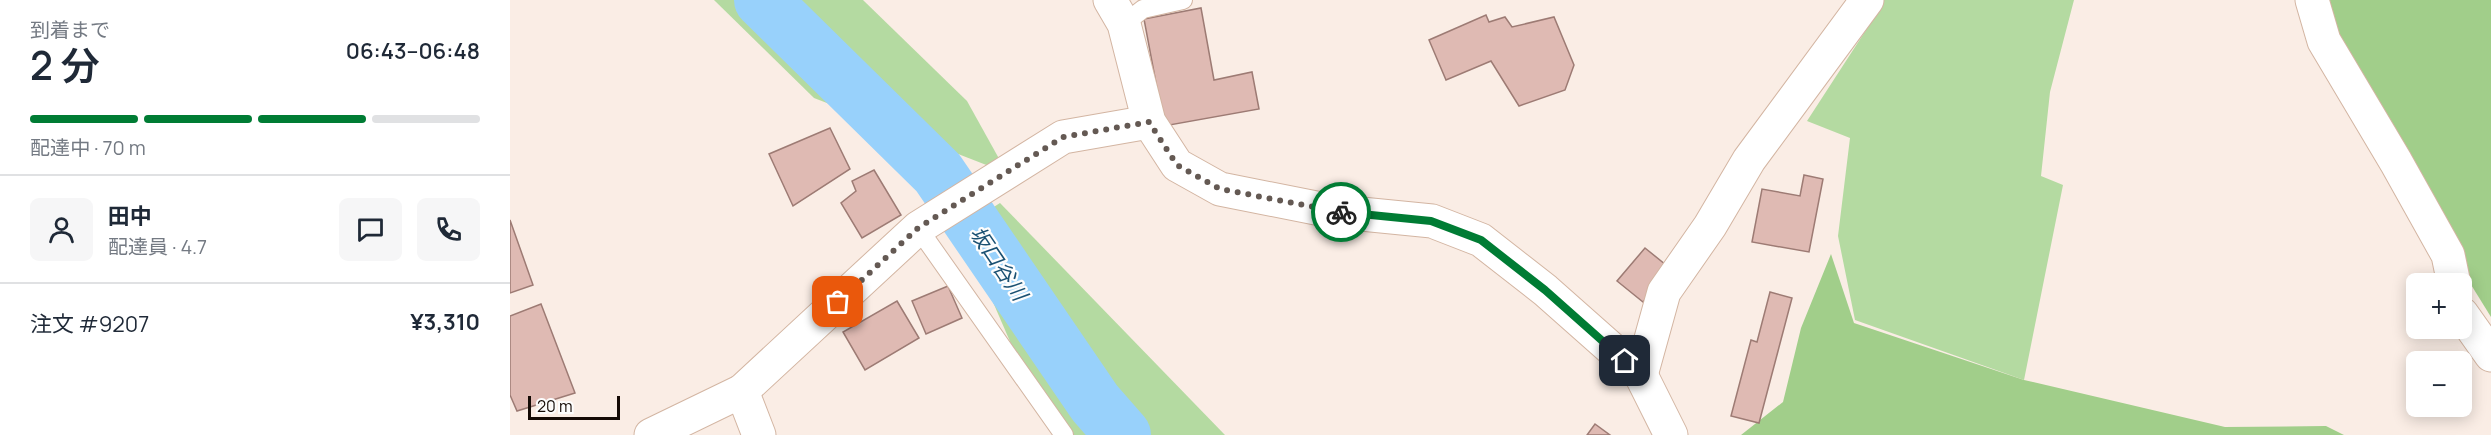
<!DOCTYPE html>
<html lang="ja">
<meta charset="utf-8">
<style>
:root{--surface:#fff;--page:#f6f6f7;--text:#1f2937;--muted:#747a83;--line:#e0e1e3;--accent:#007c34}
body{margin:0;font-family:Manrope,"Noto Sans JP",sans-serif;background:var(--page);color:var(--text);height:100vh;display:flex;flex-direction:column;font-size:22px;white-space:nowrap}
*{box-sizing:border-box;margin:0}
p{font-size:20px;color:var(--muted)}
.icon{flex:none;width:33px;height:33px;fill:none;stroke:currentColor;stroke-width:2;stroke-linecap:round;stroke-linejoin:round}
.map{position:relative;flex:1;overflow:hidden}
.sheet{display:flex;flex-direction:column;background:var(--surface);width:510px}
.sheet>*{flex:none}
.buttons{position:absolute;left:1896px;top:273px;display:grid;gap:12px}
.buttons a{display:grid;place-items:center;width:66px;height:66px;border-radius:9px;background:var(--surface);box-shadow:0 3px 15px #0003;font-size:30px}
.scale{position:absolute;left:18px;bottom:15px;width:92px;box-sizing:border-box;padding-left:6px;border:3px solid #140a05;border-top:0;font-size:16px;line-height:21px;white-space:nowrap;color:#140a05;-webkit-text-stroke:4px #fdfdfd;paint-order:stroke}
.pin{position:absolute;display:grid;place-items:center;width:51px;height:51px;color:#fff;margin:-26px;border-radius:12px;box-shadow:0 3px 9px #0006}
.courier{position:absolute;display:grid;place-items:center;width:60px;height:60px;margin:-30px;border:4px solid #007c34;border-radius:50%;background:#fff;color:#222;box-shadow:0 2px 8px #0007}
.overview em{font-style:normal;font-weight:600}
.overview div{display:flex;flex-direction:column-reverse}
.overview{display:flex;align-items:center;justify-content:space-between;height:102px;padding:0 30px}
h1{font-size:39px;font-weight:600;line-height:45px}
.bar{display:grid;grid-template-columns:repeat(4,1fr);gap:9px 6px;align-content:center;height:72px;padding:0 30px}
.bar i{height:8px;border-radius:4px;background:var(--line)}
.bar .active{background:var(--accent)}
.bar p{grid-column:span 4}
.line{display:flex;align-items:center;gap:15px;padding:0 30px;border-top:2px solid var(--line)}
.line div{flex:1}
.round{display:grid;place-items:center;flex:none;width:63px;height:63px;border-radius:9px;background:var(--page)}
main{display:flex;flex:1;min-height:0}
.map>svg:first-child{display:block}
.green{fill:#b4daa1}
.forest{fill:#a1ce8a}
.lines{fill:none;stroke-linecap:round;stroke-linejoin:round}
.river{stroke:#98d1fb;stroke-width:56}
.building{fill:#dfbab3;stroke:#9d7b74;stroke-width:1.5}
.service-casing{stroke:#d3b5a2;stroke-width:20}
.minor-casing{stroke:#d3b5a2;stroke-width:35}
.service{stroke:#fff;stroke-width:18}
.minor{stroke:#fff;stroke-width:33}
.done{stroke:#645953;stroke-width:6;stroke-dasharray:0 10.8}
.route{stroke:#007c34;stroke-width:8}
.labels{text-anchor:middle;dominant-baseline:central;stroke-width:4.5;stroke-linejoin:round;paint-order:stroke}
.water-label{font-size:21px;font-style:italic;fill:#1a5173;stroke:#fdfdfd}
</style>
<main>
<section class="sheet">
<div class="overview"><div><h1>2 分</h1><p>到着まで</p></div><em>06:43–06:48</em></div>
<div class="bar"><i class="active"></i><i class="active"></i><i class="active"></i><i></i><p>配達中 · 70 m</p></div>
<div class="line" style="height:108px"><a class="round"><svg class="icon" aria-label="person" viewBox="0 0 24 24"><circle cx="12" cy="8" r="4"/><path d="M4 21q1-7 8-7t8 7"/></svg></a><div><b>田中</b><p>配達員 · 4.7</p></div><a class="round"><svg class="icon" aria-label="chat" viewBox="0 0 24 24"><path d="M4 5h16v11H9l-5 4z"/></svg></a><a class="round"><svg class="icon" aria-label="phone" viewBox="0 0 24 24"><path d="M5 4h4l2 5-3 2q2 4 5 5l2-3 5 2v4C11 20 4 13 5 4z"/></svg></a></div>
<div class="line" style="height:78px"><div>注文 #9207</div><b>¥3,310</b></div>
</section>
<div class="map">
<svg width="1981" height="435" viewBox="0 0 1981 435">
<rect width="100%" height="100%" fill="#faede5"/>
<g class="green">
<polygon points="204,0 353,0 457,101 497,173 304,98"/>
<polygon points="1359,0 1564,0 1540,92 1531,176 1553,185 1514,380 1345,320 1328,236 1340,138 1297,121 1358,27"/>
<polygon points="490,203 715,435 560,435 511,367 451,228"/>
</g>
<g class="forest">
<polygon points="1820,0 1981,0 1981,317 1955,275 1822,23"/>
<polygon points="1321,254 1344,323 1514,380 1715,427 1816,426 1834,435 1231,435 1273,402 1291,328"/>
</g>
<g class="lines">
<polyline class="river" points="252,0 428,173 585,403 613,435"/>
</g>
<g class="building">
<polygon points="691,8 704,80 742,72 749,109 654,126 634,19"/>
<polygon points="976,15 979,22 995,17 1002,27 1044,17 1064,65 1055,90 1009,106 981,61 936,80 919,40"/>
<polygon points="320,128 340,169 283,206 259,154"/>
<polygon points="364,170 391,215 352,238 331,203 346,191 342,181"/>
<polygon points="1294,175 1313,179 1299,252 1242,242 1252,189 1290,196"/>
<polygon points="0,220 23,285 0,293"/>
<polygon points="1135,248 1161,269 1133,302 1107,281"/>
<polygon points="438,286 452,318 416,334 402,301"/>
<polygon points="1260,292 1282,298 1249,423 1221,416 1241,340 1247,342"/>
<polygon points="387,301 409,338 355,370 333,332"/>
<polygon points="31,304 65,393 7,411 0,395 0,316"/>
<polygon points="1085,424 1100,435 1077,435"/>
</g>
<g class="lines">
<defs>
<g id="service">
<polyline points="614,24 633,9 673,0"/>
<polyline points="408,228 554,435"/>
</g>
<g id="minor">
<polyline points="600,0 614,24 639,122 667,165 710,189 821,211 922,221 971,240 1035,290 1131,375 1161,435"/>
<polyline points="1802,0 1814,41 1886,162 1938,255 1944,284"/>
<polyline points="1952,314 1981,355"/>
<polyline points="1131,375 1154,292 1200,226 1239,160 1357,0"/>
<polyline points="232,391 249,435"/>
<polyline points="141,435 232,391 408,228 553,137 639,122"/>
</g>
</defs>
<use href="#service" class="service-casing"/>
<use href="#minor" class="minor-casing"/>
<use href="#service" class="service"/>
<use href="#minor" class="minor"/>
</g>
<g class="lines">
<polyline class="done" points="328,302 408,228 553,137 639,122 667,165 710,189 831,212"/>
<polyline class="route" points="831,212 921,221 971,240 1035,290 1115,361"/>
</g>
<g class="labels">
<g class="water-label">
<text transform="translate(489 263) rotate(56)">坂口谷川</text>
</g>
</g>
</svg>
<div class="buttons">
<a>+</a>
<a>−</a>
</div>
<div class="scale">20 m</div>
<div class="pin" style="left:328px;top:302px;background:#ea580c"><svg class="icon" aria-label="bag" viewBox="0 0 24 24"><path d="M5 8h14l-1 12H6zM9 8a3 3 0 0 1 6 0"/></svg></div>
<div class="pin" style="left:1115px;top:361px;background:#1f2937"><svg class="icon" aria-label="home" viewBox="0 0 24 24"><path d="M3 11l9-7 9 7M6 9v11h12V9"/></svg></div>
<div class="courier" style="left:831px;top:212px"><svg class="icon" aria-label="bike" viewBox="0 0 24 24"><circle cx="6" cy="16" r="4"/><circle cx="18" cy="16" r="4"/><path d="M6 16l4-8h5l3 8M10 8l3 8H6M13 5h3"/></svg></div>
</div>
</main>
